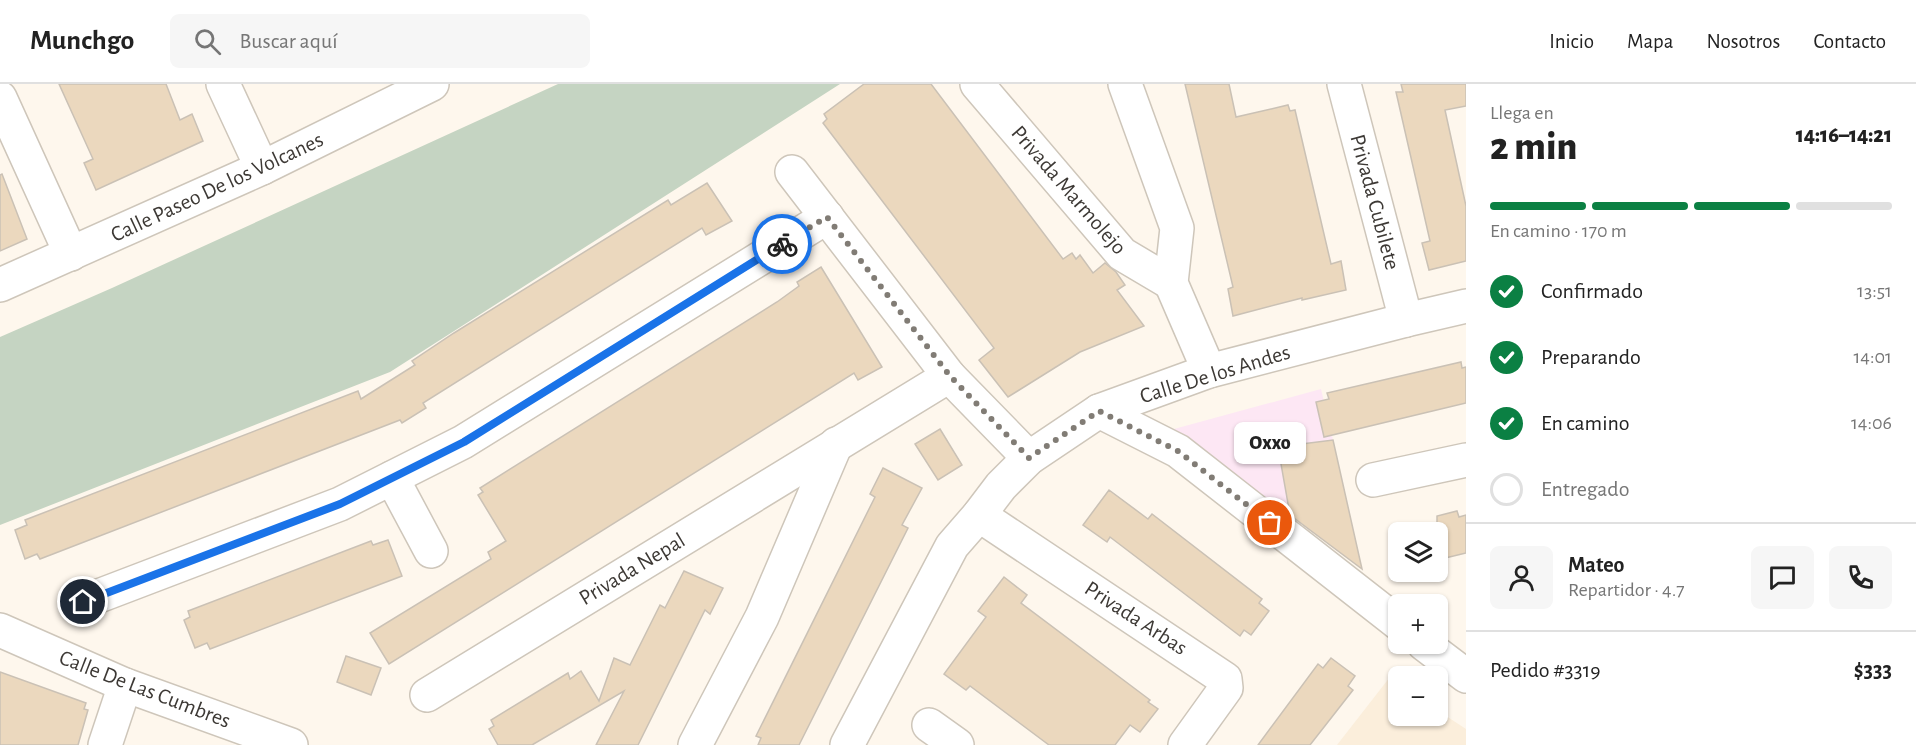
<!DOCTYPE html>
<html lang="es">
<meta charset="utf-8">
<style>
:root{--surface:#fff;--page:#f6f6f6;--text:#222;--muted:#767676;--line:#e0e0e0;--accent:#0b8043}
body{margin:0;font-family:"Alegreya Sans",sans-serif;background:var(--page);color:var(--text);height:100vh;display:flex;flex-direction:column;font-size:22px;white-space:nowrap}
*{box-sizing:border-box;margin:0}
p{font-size:20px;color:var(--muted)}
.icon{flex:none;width:33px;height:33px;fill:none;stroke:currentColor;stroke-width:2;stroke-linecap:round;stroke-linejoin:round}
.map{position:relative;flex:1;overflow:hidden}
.details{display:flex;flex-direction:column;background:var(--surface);width:450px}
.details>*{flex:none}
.controls{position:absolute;left:1388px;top:438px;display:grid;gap:12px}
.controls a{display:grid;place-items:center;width:60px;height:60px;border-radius:9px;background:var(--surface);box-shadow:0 2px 4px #0004;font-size:30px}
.pin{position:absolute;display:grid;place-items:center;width:51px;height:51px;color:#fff;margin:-26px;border:3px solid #fff;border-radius:50%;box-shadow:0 2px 6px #0007}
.courier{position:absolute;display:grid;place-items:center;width:60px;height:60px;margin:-30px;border:4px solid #1a73e8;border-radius:50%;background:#fff;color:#222;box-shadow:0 2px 8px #0007}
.bubble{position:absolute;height:42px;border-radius:9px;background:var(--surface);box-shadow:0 2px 4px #0004;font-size:20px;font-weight:800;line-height:42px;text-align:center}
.head em{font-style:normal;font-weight:800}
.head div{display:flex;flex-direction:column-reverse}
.head{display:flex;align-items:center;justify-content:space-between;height:102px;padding:0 24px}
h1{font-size:39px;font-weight:800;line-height:45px}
.bar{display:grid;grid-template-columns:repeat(4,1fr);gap:9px 6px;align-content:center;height:72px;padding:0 24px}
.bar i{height:8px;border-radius:4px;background:var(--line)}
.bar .selected{background:var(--accent)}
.bar p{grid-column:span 4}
.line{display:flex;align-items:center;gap:15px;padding:0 24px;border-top:2px solid var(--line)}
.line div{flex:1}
.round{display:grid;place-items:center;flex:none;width:63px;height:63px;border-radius:9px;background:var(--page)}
ol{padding:0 24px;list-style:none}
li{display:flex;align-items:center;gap:18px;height:66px}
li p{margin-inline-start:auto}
li .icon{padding:6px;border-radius:50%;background:var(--accent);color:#fff;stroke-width:4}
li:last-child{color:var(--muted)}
li i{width:33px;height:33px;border:3px solid var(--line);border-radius:50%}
header{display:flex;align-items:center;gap:36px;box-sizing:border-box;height:84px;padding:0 30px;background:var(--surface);border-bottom:2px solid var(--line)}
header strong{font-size:28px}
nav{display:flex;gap:33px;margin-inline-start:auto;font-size:21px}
.search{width:420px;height:54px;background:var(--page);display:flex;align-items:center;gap:15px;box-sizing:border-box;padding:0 21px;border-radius:9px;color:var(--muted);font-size:22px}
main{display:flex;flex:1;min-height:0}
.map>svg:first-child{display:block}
.commercial{fill:#fde7f4}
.built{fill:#fbeedb}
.green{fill:#c5d4c2}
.building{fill:#ebd8be;stroke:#cac1b5;stroke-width:1.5}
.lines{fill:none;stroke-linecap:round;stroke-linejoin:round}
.minor-casing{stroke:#cec6ba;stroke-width:36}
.minor{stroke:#fff;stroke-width:33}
.done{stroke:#817c75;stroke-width:6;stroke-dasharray:0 10.8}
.route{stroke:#1a73e8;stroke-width:8}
.labels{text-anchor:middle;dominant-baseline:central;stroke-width:4.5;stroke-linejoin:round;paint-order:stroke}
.street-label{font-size:22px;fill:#3d3935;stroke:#fff}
</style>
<header>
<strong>Munchgo</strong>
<div class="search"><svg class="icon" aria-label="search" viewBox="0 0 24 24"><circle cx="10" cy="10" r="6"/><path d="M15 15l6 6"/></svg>Buscar aquí</div>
<nav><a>Inicio</a><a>Mapa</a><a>Nosotros</a><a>Contacto</a></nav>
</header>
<main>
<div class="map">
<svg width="1466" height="661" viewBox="0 0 1466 661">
<rect width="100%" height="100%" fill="#fef7ed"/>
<polygon class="commercial" points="1321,305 1333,356 1362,485 1174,345"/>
<polygon class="built" points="1390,593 1398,599 1398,632 1437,632 1437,626 1466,645 1466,661 1337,661"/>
<polygon class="green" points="558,0 840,0 390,288 0,441 0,253 112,204"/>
<g class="building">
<polygon points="59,0 166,0 180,36 192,30 203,57 96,106 84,79 93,75"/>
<polygon points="864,0 931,0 1063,175 1072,169 1076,175 1080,171 1093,189 1105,179 1116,188 1125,201 1117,206 1144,242 1080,268 1008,313 979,276 994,264 823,39 827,35 824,30"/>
<polygon points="1185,0 1229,0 1236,33 1288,21 1290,27 1295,26 1331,180 1341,177 1346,206 1302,216 1302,214 1233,232 1228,205 1233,203"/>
<polygon points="1401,0 1466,0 1466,22 1445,26 1466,122 1466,177 1429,186 1422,159 1430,157 1396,8 1403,8"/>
<polygon points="2,90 27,155 0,167 0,91"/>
<polygon points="707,99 732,137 706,151 702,144 423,319 426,324 402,339 400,336 40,475 37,470 25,475 15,446 27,441 25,436 358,307 361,315 415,281 412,277 454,249 668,116 671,121"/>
<polygon points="821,183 882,283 858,296 854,289 389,580 370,549 491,475 488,468 506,457 478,411 483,408 480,404 777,218 799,202 797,198"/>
<polygon points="1461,278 1462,284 1466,283 1466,319 1324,353 1316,318 1329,315 1327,309"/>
<polygon points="940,345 962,381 938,396 915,360"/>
<polygon points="1333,356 1362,485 1290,431 1278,363"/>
<polygon points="883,384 922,404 902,441 908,444 799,661 758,661 761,654 756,652 875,413 870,410"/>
<polygon points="1109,406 1148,435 1152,430 1262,515 1259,519 1269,527 1251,551 1244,546 1240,552 1110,453 1107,458 1083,441"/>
<polygon points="1457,427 1459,433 1466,431 1466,469 1437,476 1437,432"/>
<polygon points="388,456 402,492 210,565 207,559 195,564 184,536 190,533 188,527 371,457 373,461"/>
<polygon points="684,487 723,504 710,530 705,526 638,661 596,661 624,607 532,661 498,661 489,645 494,642 491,636 568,589 570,595 581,587 599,617 614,574 630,581 660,521 665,524"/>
<polygon points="1004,493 1027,511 1021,519 1150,616 1148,618 1158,625 1140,648 1130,641 1115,661 1049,661 970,602 966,606 944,590 986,533 978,527"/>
<polygon points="346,572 381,584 371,611 337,598"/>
<polygon points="1331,574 1355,592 1348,602 1353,606 1310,661 1258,661 1318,580 1323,584"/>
<polygon points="0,588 86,619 84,625 88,626 78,661 0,661"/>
</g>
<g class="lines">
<defs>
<g id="minor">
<polyline points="223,0 262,84"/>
<polyline points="977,0 1122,170 1171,199"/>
<polyline points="1125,0 1177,144 1171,199 1209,287"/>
<polyline points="1344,0 1406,236"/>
<polyline points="0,14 71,170"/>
<polyline points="792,88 949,292 1029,374"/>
<polyline points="0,201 262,84 432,0"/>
<polyline points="1099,327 1178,367 1398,539"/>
<polyline points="392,394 431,467"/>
<polyline points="1373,396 1466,376"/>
<polyline points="979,431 1225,595 1226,604 1185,661"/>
<polyline points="83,518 340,420 463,358 827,133"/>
<polyline points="0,546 125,601 291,661"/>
<polyline points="1424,560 1466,592"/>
<polyline points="427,611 949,292"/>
<polyline points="929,641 957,661"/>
<polyline points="105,661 125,601"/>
<polyline points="695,661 762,533 836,360"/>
<polyline points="847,661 952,462 979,431 1001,402 1029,374 1099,327 1209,287 1406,236 1466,222"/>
</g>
</defs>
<use href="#minor" class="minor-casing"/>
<use href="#minor" class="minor"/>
</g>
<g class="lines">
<polyline class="done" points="782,160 827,133 950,292 1029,374 1099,327 1178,367 1270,439"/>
<polyline class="route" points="83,518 340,420 464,358 782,160"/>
</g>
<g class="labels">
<g class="street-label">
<text transform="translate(217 103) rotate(-25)">Calle Paseo De los Volcanes</text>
<text transform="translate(1069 106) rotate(49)">Privada Marmolejo</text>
<text transform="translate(1375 118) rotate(75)">Privada Cubilete</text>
<text transform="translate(1215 290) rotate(-17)">Calle De los Andes</text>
<text transform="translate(632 485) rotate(-31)">Privada Nepal</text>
<text transform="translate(1136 534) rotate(33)">Privada Arbas</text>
<text transform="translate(145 605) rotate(21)">Calle De Las Cumbres</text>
</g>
</g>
</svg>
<div class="controls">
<a><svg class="icon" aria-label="layers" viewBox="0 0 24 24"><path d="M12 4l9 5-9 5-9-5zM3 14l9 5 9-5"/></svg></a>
<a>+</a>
<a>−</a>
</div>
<div class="pin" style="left:1270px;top:439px;background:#ea580c"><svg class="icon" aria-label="bag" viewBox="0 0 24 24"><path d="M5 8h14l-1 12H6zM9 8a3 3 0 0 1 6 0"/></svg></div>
<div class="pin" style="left:83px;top:518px;background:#1f2937"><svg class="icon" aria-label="home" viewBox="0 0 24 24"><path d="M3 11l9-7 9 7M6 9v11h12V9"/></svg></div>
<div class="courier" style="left:782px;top:160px"><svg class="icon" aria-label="bike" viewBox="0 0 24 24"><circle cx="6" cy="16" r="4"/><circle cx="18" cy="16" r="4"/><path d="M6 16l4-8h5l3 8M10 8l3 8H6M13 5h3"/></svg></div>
<div class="bubble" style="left:1234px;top:338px;width:72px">Oxxo</div>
</div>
<section class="details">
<div class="head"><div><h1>2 min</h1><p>Llega en</p></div><em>14:16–14:21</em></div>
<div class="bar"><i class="selected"></i><i class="selected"></i><i class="selected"></i><i></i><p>En camino · 170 m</p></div>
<ol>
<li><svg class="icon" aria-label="check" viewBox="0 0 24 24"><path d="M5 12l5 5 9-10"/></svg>Confirmado<p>13:51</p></li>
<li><svg class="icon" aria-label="check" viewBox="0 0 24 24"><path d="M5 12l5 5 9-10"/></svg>Preparando<p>14:01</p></li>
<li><svg class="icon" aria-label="check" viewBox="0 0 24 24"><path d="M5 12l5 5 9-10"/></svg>En camino<p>14:06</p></li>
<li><i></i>Entregado</li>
</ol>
<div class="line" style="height:108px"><a class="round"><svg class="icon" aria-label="person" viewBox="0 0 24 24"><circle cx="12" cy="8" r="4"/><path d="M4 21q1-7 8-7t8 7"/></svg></a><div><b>Mateo</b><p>Repartidor · 4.7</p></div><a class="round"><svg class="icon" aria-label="chat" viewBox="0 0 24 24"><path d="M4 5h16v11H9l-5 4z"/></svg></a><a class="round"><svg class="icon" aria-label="phone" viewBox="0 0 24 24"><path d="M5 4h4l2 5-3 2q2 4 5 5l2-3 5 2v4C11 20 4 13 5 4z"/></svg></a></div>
<div class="line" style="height:78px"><div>Pedido #3319</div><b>$333</b></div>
</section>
</main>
